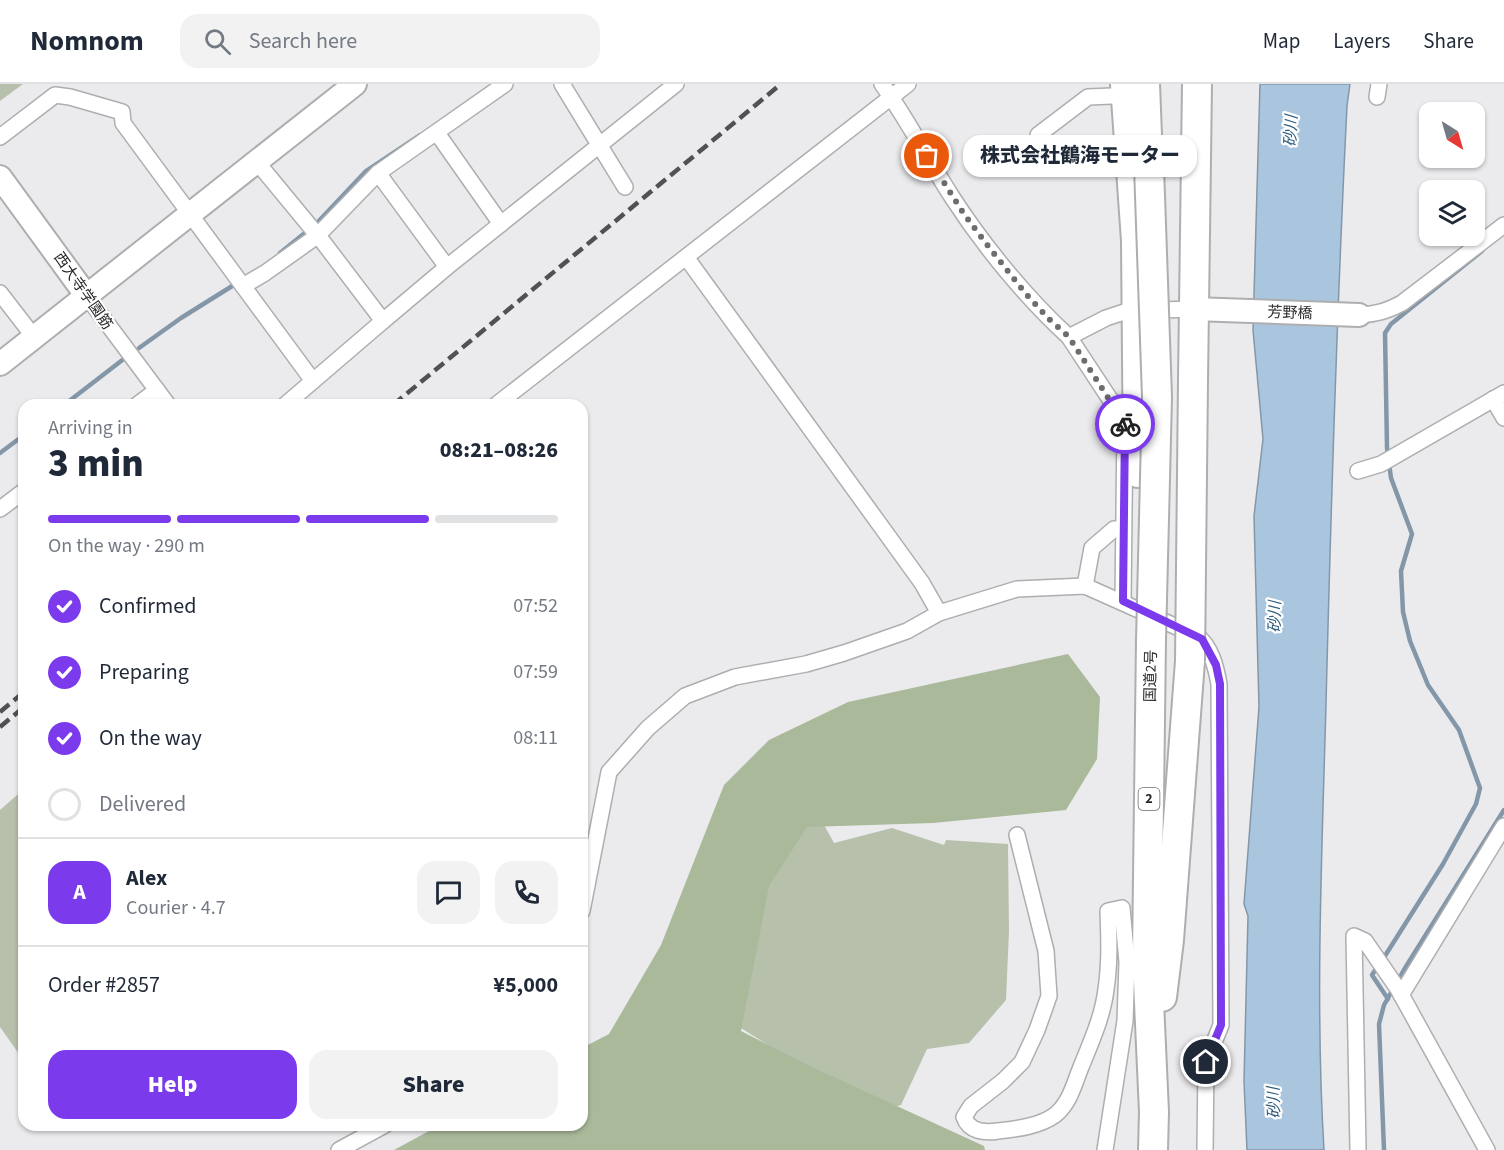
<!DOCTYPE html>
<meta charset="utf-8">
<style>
:root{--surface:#fff;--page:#f2f2f3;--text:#1f2937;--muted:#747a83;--line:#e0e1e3;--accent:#7c3aed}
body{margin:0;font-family:"Source Sans 3","Noto Sans JP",sans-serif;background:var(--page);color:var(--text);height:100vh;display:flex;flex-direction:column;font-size:22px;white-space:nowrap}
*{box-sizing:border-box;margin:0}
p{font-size:20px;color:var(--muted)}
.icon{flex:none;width:33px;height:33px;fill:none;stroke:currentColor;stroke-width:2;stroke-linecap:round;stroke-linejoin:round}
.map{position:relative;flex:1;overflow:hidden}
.panel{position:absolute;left:18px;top:315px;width:570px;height:732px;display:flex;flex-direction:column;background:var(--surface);border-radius:18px;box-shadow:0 2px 4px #0004}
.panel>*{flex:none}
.needle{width:39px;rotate:143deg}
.fabs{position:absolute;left:1419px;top:18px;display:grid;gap:12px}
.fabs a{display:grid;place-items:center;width:66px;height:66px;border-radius:12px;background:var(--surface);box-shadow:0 2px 4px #0004;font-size:30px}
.pin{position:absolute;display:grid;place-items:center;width:51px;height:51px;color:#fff;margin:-26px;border:3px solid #fff;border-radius:50%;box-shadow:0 2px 6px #0007}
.courier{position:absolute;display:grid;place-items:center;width:60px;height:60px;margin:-30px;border:4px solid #7c3aed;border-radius:50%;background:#fff;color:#222;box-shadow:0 2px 8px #0007}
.bubble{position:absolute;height:42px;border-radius:18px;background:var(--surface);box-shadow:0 2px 4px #0004;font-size:20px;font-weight:800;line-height:42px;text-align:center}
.head em{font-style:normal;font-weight:800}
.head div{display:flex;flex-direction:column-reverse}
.head{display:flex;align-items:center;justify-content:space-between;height:102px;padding:0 30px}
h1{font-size:39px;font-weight:800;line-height:45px}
.bar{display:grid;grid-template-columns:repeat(4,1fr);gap:9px 6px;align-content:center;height:72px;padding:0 30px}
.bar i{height:8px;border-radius:4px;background:var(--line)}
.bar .current{background:var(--accent)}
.bar p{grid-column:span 4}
.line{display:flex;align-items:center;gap:15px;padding:0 30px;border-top:2px solid var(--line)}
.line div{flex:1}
.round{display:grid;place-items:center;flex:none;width:63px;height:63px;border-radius:18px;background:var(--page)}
ol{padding:0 30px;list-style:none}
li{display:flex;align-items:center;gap:18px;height:66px}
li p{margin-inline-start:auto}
li .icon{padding:6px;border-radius:50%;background:var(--accent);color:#fff;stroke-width:4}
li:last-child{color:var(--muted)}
li i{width:33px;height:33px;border:3px solid var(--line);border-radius:50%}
.button{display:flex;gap:12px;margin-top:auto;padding:12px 30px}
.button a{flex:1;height:69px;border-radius:18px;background:var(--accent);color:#fff;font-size:24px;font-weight:800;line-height:69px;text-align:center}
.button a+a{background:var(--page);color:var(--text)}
header{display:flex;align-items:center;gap:36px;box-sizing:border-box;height:84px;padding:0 30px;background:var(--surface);border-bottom:2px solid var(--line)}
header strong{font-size:28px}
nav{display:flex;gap:33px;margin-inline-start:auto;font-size:21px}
.search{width:420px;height:54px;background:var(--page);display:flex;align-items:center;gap:15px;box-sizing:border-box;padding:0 21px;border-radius:18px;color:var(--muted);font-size:22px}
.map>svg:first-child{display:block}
.green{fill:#b6c0ab}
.forest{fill:#aab99a}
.water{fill:#aac6df;stroke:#8397a9;stroke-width:1.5}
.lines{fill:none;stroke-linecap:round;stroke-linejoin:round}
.stream{stroke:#8397a9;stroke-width:4.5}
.street-casing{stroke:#adaeb0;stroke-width:18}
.secondary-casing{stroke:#adaeb0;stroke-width:26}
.highway-casing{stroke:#adaeb0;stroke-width:32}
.street{stroke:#fff;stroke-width:15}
.secondary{stroke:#fff;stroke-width:22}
.highway{stroke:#fff;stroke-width:28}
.rail{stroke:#515153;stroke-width:4.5;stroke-dasharray:12 6;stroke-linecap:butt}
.highway-bridge-casing{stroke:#adaeb0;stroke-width:32;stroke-linecap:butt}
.highway-bridge{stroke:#fff;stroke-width:28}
.done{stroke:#6d6d6f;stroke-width:6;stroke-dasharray:0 10.8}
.route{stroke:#7c3aed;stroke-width:8}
.labels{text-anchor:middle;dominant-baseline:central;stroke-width:4.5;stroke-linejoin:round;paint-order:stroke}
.shield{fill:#fff;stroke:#69696a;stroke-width:1.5}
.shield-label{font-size:14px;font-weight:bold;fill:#29292a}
.street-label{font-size:15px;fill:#29292a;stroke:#fff}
.water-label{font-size:16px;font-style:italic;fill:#2d5b7e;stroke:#fff}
</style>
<header>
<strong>Nomnom</strong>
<div class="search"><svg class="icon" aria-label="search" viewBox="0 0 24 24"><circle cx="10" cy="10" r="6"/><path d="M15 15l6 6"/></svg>Search here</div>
<nav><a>Map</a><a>Layers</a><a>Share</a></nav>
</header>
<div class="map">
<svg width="1504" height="1066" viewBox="0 0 1504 1066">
<rect width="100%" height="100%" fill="#ebebee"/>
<g class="green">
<polygon points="0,0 23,0 0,17"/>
<polygon points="24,705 24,977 0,943 0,726"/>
<polygon points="808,712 834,759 892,744 944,761 946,756 1008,760 1009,847 1006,916 969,959 927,965 901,1021 884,1026 846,1010 717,929 766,785"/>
</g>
<polygon class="forest" points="1068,570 1100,613 1097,675 1066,726 933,739 807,743 769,802 741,947 814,984 984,1062 985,1066 394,1066 440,1041 582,1041 582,964 609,950 661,861 724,701 769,656 848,618"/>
<path class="water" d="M1260 0H1350L1347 22C1337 221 1331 420 1326 620 1322 769 1315 917 1324 1066H1247L1244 997 1248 832 1244 820 1259 623 1254 432 1263 355 1253 246Z"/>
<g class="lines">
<g class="stream">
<polyline points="280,169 316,140 366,87 420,51"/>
<polyline points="139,264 181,234 237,199"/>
<polyline points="64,321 125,274 128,278"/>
<polyline points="0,369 24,351"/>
<polyline points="1383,875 1443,780 1476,720 1480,704 1459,646 1428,601 1410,557 1403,528 1401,487 1412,450 1391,394 1387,364 1385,249 1391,240 1482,167"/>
<polyline points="1378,882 1372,891 1388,915"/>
<polyline points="1384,1066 1379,940 1384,921 1405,884 1504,726"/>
</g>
<defs>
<g id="street">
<polyline points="562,0 625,103"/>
<path d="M882 0C908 36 928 76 952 113 983 161 1027 215 1069 253L1106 234 1127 227 1193 225"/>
<polyline points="1377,13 1379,0"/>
<polyline points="437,49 501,140"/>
<polyline points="1038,51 1088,13 1112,12"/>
<polyline points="0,53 55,11 70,13 122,28 123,39 243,202 265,189 317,152 378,89 447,183"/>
<polyline points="257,78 323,158 383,237 447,183 676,0"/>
<polyline points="378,89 505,0"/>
<polyline points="686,173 896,463 922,499 939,529"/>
<polyline points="243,202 313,297 383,237"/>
<polyline points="0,209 34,253"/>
<polyline points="86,211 168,321"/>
<path d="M1359 231C1377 230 1387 227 1402 219L1504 141"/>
<polyline points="1069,253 1125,338 1123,517"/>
<polyline points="1493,315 1504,334"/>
<polyline points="137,321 157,306"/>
<polyline points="285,321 313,297"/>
<polyline points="496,321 908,0"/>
<polyline points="1358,387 1381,380 1504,309"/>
<polyline points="0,425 24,407"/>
<polyline points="1085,502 1092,464 1114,445 1122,446"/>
<path d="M1017 751 1046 867 1049 912 1037 946 1022 978 1003 997 971 1022 964 1033C969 1048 985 1049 998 1047 1017 1045 1040 1042 1055 1031 1070 1019 1074 1000 1081 983 1091 958 1103 932 1106 905 1110 879 1109 853 1108 827L1122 824 1127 878 1125 937 1105 1066"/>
<path d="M582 827 609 688 648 644 685 612 735 593 806 580 844 569 907 547 939 529 1017 505 1085 502 1197 552C1211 562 1216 583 1219 600L1221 941 1206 978 1205 1066"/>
<polyline points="1401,911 1504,742"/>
<polyline points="339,1066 385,1041"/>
<polyline points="1358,1066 1354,852 1365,857 1398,905 1487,1066"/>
</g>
<g id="secondary">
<polyline points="0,93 86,211"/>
<polyline points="1193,225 1359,231"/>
<polyline points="0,280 355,0"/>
</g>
<g id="highway">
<polyline points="1125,0 1136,157 1138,389"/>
<polyline points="1145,0 1147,51"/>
<polyline points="1193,297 1197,0"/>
<polyline points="1151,556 1147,874 1154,1028 1153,1066"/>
<polyline points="1162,913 1169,856 1190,577"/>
</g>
</defs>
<use href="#street" class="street-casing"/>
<use href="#secondary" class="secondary-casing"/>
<use href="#highway" class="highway-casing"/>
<use href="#street" class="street"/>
<use href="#secondary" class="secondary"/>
<use href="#highway" class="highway"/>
<g class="rail">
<polyline points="393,321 781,0"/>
<polyline points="0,628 24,608"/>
<polyline points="0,643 24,623"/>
</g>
<defs>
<g id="highway-bridge">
<polyline points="1149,83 1157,313 1151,556"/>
<polyline points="1190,577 1193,297"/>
</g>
</defs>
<use href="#highway-bridge" class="highway-bridge-casing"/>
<use href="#highway-bridge" class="highway-bridge"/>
</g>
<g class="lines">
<polyline class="done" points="927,72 964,130 988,162 1026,210 1049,235 1069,253 1125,340"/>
<polyline class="route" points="1125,340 1123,517 1202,555 1216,581 1220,600 1221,941 1206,978"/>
</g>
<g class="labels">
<rect class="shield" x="1138.5" y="704" width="21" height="22" rx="4.5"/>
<g class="shield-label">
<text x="1149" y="715">2</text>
</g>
<g class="street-label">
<text transform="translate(83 207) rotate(55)">西大寺学園筋</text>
<text transform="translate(1290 229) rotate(2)">芳野橋</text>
<text transform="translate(1151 592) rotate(-89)">国道2号</text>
</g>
<g class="water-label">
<text transform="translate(1291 47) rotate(-87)">砂川</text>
<text transform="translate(1275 533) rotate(-89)">砂川</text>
<text transform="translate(1274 1019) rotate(-92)">砂川</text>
</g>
</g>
</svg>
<div class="fabs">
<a><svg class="needle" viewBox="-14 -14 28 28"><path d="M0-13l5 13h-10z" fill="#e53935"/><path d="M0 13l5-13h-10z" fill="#747a83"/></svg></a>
<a><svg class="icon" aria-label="layers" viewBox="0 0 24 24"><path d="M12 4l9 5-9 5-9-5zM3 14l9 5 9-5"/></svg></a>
</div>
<div class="pin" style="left:927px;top:72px;background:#ea580c"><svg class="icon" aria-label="bag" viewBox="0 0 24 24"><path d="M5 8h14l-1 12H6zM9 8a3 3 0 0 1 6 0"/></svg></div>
<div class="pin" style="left:1206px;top:978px;background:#1f2937"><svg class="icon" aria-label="home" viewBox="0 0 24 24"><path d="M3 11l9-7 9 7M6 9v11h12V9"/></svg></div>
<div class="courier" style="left:1125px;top:340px"><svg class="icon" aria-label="bike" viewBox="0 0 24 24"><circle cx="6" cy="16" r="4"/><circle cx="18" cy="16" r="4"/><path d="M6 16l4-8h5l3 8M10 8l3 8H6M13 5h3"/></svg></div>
<div class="bubble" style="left:963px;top:51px;width:234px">株式会社鶴海モーター</div>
<section class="panel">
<div class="head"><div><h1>3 min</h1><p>Arriving in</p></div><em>08:21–08:26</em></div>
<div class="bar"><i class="current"></i><i class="current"></i><i class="current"></i><i></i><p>On the way · 290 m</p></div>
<ol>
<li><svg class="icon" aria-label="check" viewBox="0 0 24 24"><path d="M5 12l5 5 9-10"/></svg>Confirmed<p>07:52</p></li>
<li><svg class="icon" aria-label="check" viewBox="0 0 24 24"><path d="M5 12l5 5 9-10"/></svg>Preparing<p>07:59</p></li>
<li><svg class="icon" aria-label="check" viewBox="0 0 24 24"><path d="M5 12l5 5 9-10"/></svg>On the way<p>08:11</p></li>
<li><i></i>Delivered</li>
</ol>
<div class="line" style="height:108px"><b class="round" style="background:var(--accent);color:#fff">A</b><div><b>Alex</b><p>Courier · 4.7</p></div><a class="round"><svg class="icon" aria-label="chat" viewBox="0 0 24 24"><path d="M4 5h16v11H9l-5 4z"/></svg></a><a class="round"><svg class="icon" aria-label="phone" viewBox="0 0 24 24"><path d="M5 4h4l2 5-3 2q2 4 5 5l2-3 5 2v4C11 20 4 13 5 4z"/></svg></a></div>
<div class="line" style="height:78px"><div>Order #2857</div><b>¥5,000</b></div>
<div class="button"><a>Help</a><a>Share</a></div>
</section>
</div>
